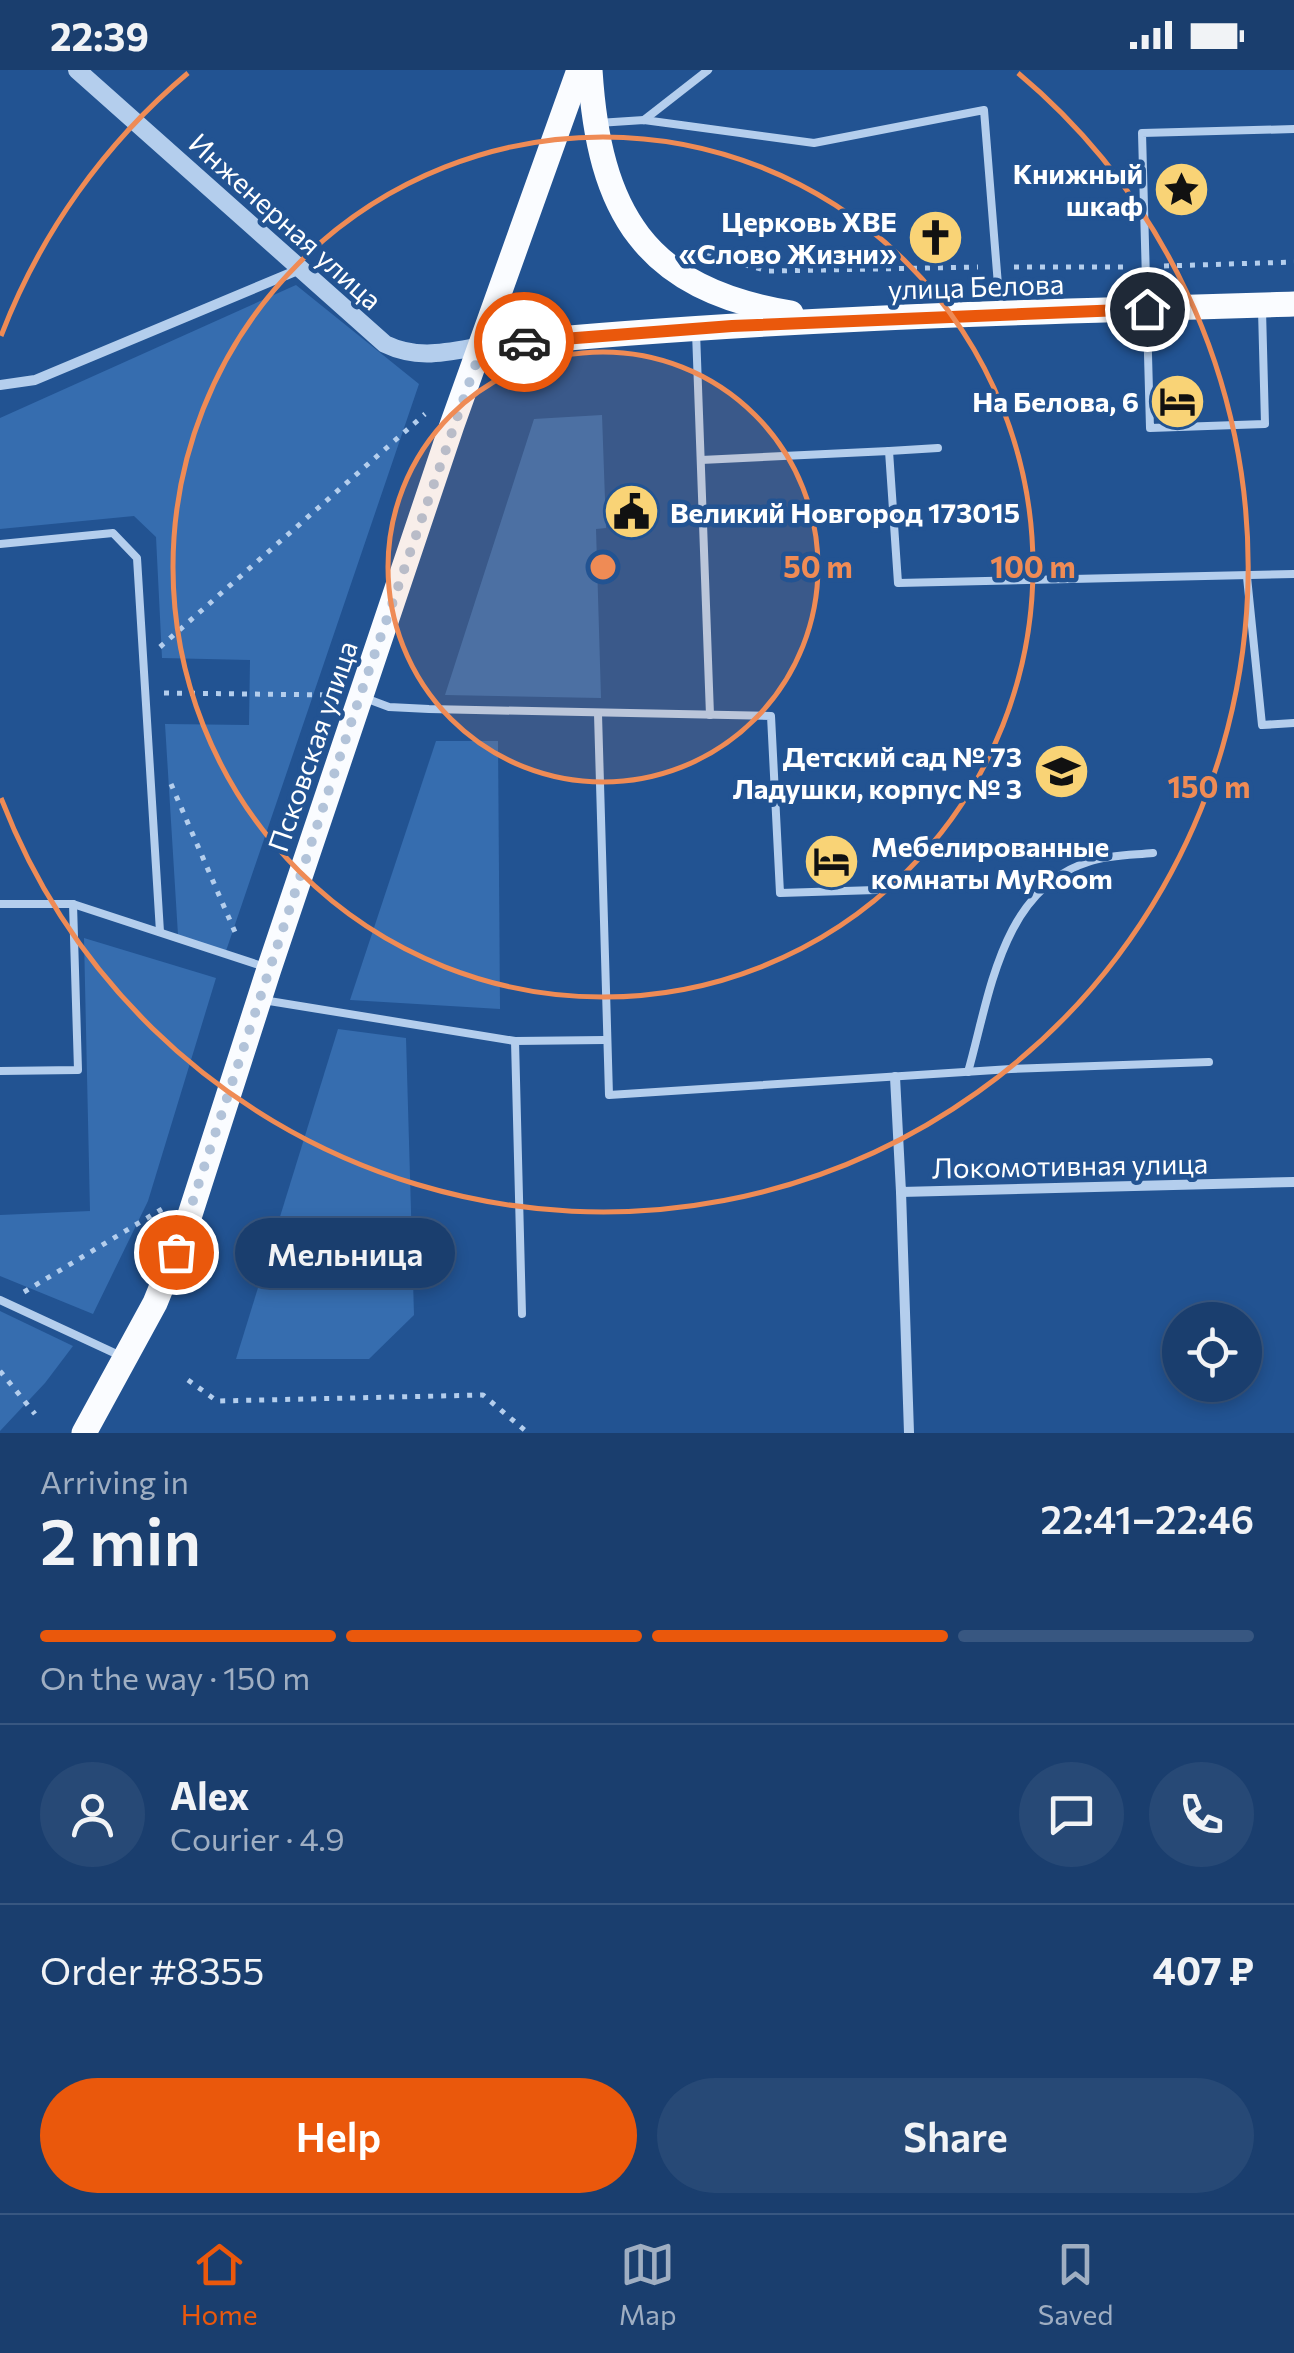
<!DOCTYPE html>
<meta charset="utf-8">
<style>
:root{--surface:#1a3e6e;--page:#274976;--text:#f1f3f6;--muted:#9faec2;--line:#385781;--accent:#ea580c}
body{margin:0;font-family:Commissioner,sans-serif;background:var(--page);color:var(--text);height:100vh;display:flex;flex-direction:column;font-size:38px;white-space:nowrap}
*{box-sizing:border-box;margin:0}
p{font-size:32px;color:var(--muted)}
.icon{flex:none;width:55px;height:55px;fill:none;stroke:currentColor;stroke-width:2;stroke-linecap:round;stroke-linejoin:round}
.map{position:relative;height:1363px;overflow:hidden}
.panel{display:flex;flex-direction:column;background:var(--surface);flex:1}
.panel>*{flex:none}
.fabs{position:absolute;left:1162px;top:1232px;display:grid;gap:20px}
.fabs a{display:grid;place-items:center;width:100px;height:100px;border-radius:50%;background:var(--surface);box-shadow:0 5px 15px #0003,0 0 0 2px var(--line);font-size:50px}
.pin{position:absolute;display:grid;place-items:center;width:85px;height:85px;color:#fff;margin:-42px;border:5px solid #fff;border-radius:50%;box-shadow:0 2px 10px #0007}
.courier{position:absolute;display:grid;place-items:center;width:100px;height:100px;margin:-50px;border:8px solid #ea580c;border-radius:50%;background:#fff;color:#222;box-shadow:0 2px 12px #0007}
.bubble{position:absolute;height:70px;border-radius:35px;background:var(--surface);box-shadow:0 5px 15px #0003,0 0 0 2px var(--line);font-size:32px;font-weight:600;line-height:70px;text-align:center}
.overview em{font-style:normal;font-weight:600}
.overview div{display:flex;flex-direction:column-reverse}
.overview{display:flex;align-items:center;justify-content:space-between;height:170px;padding:0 40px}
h1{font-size:65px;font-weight:600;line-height:75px}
.bar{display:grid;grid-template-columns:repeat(4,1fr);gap:15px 10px;align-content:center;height:120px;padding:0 40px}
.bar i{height:12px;border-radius:8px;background:var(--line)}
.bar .selected{background:var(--accent)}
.bar p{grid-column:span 4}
.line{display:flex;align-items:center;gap:25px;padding:0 40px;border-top:2px solid var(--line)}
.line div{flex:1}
.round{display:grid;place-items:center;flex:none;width:105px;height:105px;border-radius:52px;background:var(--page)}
.primary-button{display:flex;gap:20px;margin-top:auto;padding:20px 40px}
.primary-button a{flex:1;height:115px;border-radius:60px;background:var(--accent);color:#fff;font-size:40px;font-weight:600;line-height:115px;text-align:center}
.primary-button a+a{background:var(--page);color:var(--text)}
.status{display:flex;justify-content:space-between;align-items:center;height:70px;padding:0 50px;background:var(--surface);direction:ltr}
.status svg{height:28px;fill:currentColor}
.tab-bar{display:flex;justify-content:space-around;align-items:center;height:140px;border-top:2px solid var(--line);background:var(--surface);font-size:28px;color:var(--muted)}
.tab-bar a{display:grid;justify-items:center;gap:5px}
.tab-bar .selected{color:var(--accent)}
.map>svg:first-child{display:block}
.green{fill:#366daf}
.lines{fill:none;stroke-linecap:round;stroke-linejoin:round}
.path{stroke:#b4ceed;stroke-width:5;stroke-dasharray:5 8;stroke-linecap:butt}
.service{stroke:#b4ceed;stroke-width:8}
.minor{stroke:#b4ceed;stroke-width:10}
.tertiary{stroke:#b4ceed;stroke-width:18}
.primary{stroke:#fafcff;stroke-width:25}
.done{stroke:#b2c3d9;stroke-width:10;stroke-dasharray:0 18}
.route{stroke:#ea580c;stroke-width:12}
.ring{fill:none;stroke:#ef8b55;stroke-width:5}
.labels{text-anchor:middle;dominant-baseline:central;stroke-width:9;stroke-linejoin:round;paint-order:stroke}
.poi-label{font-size:28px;font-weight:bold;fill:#fff;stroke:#225392;text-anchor:end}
.street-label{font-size:28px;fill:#fff;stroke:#225392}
.centre{fill:#ef8b55;stroke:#225392;stroke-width:5}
.ring-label{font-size:30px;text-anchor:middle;font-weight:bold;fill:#ef8b55;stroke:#225392;stroke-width:9;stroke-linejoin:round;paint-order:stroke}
</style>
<div class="status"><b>22:39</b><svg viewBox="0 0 49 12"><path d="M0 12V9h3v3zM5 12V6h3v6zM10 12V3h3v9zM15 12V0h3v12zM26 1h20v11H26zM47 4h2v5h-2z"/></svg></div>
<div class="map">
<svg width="1294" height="1363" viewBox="0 0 1294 1363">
<rect width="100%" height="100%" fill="#225392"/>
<g class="green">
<polygon points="296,215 419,314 226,881 178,865 165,654 249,655 250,590 162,588 156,467 134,446 0,459 0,348"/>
<polygon points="602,345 606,458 596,459 601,628 445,625 534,349"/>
<polygon points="436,671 498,671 500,939 350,930"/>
<polygon points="84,868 216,908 148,1131 93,1244 0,1206 0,1145 90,1141"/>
<polygon points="338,959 406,968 414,1245 369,1289 236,1289"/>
<polygon points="0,1241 73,1276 45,1313 0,1361"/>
</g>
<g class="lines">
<g class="path">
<polyline points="706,185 769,201 978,197"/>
<polyline points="1164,196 1294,192"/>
<polyline points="1014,197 1128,197"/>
<polyline points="160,577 425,344"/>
<polyline points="164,623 331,625"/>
<polyline points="171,714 238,869"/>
<polyline points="24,1222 162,1139"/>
<polyline points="0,1301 35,1344"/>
<polyline points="188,1310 217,1331 483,1325 528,1363"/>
</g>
<g class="service">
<polyline points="644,50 708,0"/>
<polyline points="598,53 644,50 814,73 984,40 1000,240"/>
<polyline points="1262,240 1265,354 1150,358 1142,63 1294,59"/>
<polyline points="696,262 710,645"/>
<polyline points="889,381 938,378"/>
<polyline points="701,390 889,381 898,513 1294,504"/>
<polyline points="0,474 113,463 137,488 160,862"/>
<polyline points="1247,507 1262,655 1294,653"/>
<polyline points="365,628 389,637 429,639 771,646 780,823 876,820"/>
<polyline points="598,644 609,1025 1011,999 1209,992"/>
<polyline points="0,834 73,834 265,897"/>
<polyline points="263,930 515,971 605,970"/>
<polyline points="515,971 522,1244"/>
<polyline points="0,1001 78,1000 73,834"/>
<path d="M968 1002C990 925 1001 818 1091 791 1110 785 1133 785 1153 783"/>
<polyline points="0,1230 123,1287"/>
</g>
<g class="minor">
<polyline points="0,315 35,310 298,200"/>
<polyline points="895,1007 901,1122 1294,1112"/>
<polyline points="901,1122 909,1363"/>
</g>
<path class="tertiary" d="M77 0 385 274C418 290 447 282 482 276"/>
<g class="primary">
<path d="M590 0C599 142 644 219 791 243"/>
<path d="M482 276C752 249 1023 242 1294 234"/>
<polyline points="84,1363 155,1233 186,1157 269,899 452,355 579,0"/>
</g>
</g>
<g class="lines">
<polyline class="done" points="176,1182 360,626 482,276 524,272"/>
<polyline class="route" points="524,272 732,256 1147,239"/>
</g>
<circle cx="603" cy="497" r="215" fill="#ef8b55" fill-opacity=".12"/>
<g class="ring">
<circle cx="603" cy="497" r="215"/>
<circle cx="603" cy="497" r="430"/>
<path d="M1 266A645 645 0 0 1 188 3M1018 3A645 645 0 1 1 1 728"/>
</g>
<defs>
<symbol id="sight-disc" viewBox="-11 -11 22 22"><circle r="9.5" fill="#f9d376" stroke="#225392"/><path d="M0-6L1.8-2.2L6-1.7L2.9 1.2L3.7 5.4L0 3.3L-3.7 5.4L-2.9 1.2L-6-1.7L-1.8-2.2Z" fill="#111"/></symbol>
<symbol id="church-disc" viewBox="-11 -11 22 22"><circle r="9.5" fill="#f9d376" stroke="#225392"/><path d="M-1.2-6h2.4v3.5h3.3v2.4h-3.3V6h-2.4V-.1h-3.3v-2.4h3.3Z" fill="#111"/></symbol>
<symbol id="hotel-disc" viewBox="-11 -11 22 22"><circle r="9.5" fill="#f9d376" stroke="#225392"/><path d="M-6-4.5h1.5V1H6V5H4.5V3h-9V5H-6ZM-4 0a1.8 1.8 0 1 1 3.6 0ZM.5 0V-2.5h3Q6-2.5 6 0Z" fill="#111"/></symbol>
<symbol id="civic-disc" viewBox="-11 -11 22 22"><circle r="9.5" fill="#f9d376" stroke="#225392"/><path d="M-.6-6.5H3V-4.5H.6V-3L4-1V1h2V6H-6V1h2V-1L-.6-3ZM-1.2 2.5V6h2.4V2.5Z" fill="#111"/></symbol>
<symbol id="school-disc" viewBox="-11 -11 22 22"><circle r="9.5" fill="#f9d376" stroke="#225392"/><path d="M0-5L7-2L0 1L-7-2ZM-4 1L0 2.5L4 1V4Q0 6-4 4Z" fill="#111"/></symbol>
</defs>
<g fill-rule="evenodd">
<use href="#sight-disc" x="1150" y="88" width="63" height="63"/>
<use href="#church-disc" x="904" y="136" width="63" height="63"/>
<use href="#hotel-disc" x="1146" y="300" width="63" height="63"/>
<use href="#civic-disc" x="600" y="410" width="63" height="63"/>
<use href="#school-disc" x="1030" y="670" width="63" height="63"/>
<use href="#hotel-disc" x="800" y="760" width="63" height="63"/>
</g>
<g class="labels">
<g class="poi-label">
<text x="1143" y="103">Книжный<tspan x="1143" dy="32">шкаф</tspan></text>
<text x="897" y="151">Церковь ХВЕ<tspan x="897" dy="32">«Слово Жизни»</tspan></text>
<text x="1139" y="331">На Белова, 6</text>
<text x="670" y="442" text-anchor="start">Великий Новгород 173015</text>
<text x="1022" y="686">Детский сад № 73<tspan x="1022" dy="32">Ладушки, корпус № 3</tspan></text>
<text x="871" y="776" text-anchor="start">Мебелированные<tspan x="871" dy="32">комнаты MyRoom</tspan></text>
</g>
<g class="street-label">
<text transform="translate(286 151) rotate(42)">Инженерная улица</text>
<text transform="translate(976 216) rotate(-2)">улица Белова</text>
<text transform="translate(312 676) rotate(-71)">Псковская улица</text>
<text transform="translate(1070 1095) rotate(-1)">Локомотивная улица</text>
</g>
</g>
<circle cx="603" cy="497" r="15" class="centre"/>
<g class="ring-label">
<text x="818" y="508">50 m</text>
<text x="1033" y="508">100 m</text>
<text x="1209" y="728">150 m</text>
</g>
</svg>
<div class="fabs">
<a><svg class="icon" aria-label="locate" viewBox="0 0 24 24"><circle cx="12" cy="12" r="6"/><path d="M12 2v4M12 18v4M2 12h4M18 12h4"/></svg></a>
</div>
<div class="pin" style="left:176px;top:1182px;background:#ea580c"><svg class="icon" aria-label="bag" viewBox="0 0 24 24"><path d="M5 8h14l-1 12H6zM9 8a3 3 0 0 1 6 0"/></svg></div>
<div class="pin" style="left:1147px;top:239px;background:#1f2937"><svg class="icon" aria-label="home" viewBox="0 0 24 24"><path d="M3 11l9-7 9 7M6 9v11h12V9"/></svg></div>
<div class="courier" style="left:524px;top:272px"><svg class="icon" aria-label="car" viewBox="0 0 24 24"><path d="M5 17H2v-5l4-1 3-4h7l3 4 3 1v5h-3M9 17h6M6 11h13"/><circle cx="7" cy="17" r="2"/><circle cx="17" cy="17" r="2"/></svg></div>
<div class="bubble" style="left:235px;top:1148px;width:220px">Мельница</div>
</div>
<section class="panel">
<div class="overview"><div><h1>2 min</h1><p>Arriving in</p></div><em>22:41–22:46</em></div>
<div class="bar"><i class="selected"></i><i class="selected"></i><i class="selected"></i><i></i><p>On the way · 150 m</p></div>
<div class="line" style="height:180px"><a class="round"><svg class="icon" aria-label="person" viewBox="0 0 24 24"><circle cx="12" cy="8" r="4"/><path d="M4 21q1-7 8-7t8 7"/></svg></a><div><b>Alex</b><p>Courier · 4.9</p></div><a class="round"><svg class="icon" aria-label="chat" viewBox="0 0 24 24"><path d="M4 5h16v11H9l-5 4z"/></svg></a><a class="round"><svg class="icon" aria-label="phone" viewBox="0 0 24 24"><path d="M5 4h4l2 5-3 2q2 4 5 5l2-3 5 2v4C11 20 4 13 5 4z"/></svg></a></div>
<div class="line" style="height:130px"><div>Order #8355</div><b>407 ₽</b></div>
<div class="primary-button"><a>Help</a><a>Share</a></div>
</section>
<nav class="tab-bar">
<a class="selected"><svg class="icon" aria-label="home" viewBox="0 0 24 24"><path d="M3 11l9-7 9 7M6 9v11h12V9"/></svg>Home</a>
<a><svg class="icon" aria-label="map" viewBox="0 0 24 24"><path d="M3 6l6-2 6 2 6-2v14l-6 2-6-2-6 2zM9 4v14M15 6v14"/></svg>Map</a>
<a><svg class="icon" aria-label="saved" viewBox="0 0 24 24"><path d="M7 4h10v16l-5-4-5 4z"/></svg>Saved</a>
</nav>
